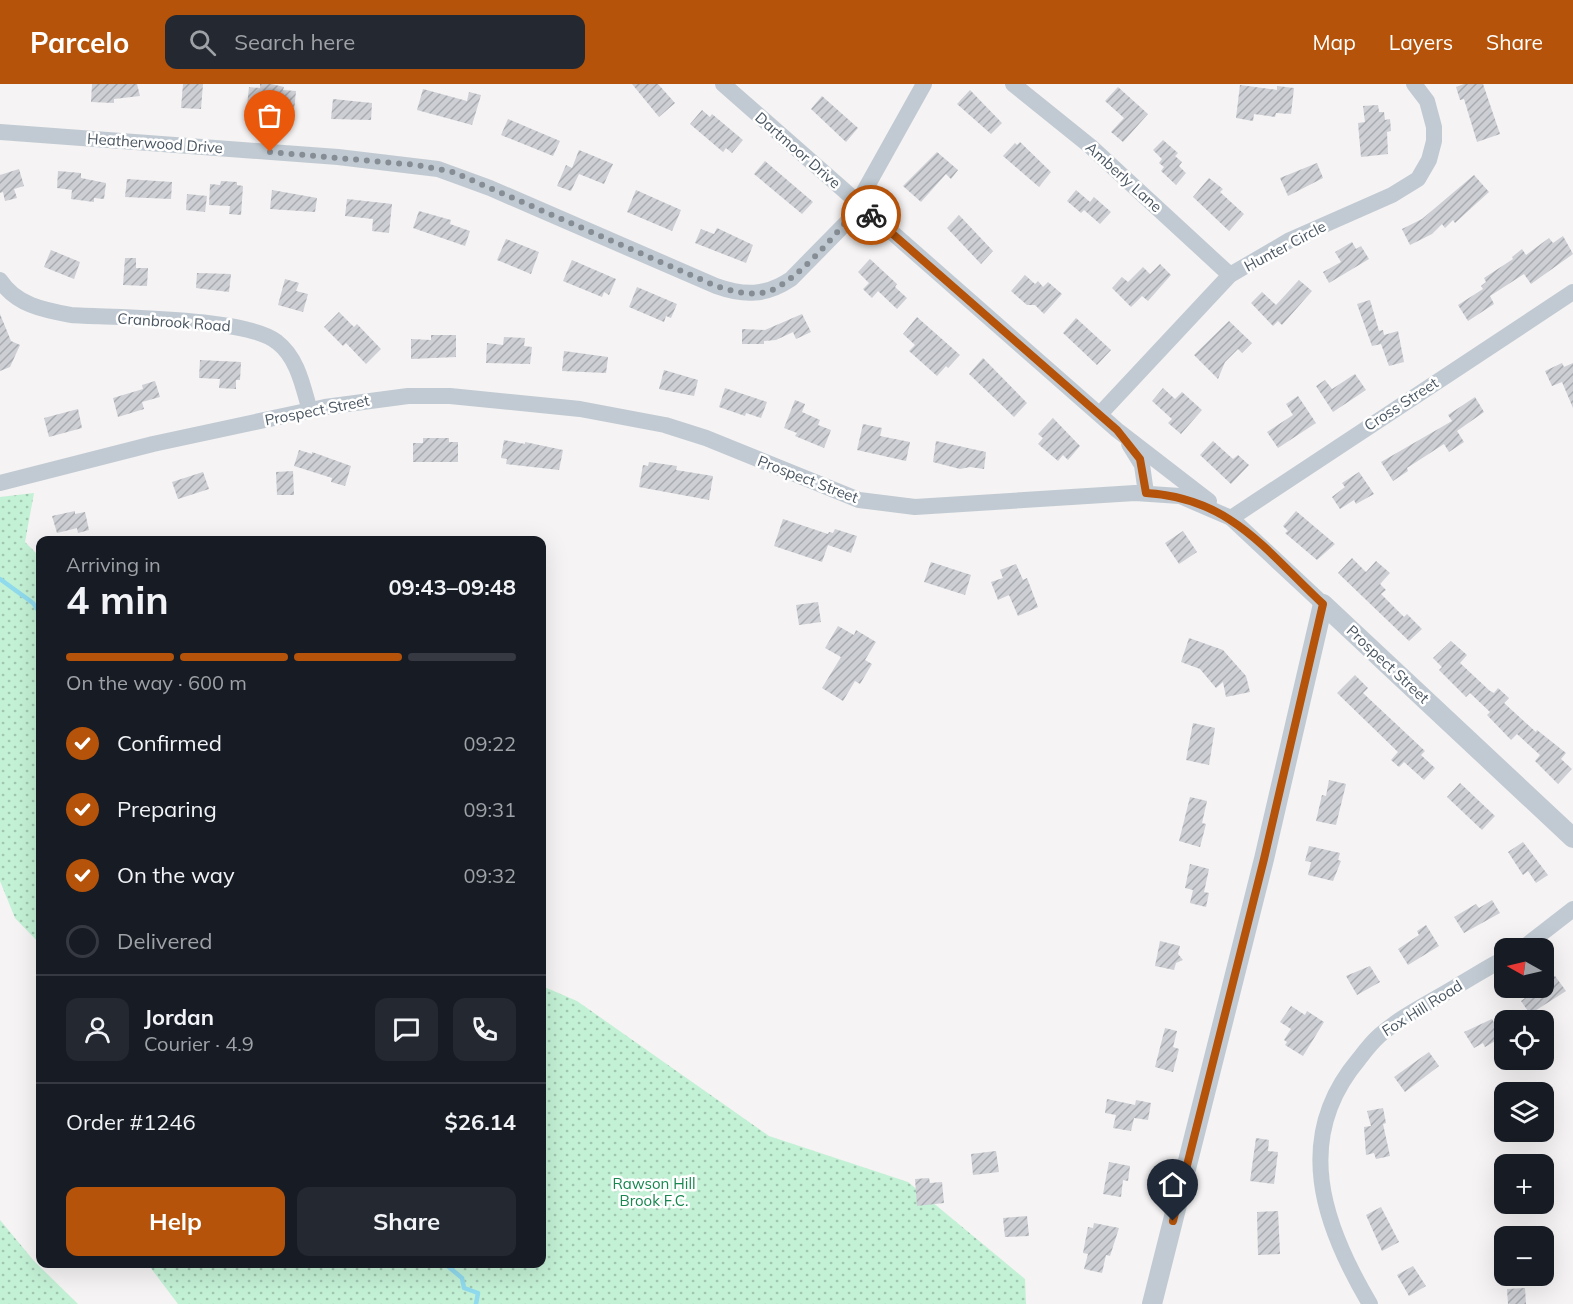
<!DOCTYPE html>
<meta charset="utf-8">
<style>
:root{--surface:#171b24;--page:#242831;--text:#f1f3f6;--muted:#9ea1a6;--line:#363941;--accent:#b45309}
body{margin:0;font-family:Mulish,sans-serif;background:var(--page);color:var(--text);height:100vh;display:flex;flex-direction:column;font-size:22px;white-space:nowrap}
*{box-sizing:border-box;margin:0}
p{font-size:20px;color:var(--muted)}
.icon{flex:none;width:33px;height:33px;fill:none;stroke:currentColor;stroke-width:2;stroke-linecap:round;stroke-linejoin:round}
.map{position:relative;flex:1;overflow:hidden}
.drawer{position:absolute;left:36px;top:452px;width:510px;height:732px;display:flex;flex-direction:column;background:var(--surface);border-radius:12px;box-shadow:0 6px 24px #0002}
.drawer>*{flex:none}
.needle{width:39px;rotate:278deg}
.buttons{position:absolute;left:1494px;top:854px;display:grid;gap:12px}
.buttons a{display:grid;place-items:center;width:60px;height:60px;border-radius:12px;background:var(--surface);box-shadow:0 6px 24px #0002;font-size:30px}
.pin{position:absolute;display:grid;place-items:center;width:51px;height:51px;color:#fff;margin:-62px -26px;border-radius:50% 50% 50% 0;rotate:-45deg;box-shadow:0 0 6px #0007}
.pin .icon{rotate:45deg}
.courier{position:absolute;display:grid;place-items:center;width:60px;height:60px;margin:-30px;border:4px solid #b45309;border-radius:50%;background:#fff;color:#222;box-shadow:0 2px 8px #0007}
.headline em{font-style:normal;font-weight:700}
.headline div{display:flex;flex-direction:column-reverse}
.headline{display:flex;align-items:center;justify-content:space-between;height:102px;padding:0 30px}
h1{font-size:39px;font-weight:700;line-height:45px}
.bar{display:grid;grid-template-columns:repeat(4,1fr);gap:9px 6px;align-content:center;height:72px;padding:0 30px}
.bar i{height:8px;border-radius:4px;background:var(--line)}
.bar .active{background:var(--accent)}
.bar p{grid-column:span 4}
.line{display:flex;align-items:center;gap:15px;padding:0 30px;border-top:2px solid var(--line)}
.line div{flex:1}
.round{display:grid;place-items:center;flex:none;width:63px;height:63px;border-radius:12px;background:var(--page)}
ol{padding:0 30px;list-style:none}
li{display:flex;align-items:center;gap:18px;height:66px}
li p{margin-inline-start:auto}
li .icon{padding:6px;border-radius:50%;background:var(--accent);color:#fff;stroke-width:4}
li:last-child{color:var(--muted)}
li i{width:33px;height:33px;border:3px solid var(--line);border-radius:50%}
.action{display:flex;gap:12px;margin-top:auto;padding:12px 30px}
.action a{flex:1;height:69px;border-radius:12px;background:var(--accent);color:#fff;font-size:24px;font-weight:700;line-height:69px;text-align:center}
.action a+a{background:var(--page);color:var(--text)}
header{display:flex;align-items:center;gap:36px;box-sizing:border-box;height:84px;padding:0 30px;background:var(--accent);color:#fff}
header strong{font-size:28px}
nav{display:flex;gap:33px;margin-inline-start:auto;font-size:21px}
.search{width:420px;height:54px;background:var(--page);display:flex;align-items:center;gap:15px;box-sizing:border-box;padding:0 21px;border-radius:12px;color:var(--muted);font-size:22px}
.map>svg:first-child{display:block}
.grass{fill:url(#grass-dots)}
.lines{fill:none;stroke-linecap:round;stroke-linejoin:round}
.stream{stroke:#90daee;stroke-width:4.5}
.building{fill:url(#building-hatch)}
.minor{stroke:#c1cad2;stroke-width:16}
.tertiary{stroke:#c1cad2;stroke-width:20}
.done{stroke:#868d94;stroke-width:6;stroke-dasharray:0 10.8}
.route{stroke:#b45309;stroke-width:8}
.labels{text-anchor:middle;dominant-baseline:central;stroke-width:5;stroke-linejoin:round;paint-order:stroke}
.street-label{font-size:15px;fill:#4a5661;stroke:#fff}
.park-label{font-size:15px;fill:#17864f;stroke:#fff}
</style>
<header>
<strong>Parcelo</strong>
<div class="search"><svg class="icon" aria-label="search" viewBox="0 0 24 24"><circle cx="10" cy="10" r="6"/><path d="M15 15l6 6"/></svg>Search here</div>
<nav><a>Map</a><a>Layers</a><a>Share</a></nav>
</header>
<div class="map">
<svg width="1573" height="1220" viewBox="0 0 1573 1220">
<defs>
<pattern id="grass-dots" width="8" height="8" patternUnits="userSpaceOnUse" patternTransform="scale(1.5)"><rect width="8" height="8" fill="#c3f1d5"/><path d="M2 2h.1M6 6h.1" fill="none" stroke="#a0c6b0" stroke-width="1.8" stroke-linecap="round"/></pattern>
<pattern id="building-hatch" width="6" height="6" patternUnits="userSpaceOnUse" patternTransform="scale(1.5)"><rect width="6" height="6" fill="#cdcfd5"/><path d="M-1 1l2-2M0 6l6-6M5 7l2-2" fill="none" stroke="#a8abb0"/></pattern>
</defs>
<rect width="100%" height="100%" fill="#f5f3f3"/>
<g class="grass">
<polygon points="34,409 25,458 40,473 40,860 15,834 0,797 0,413"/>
<polygon points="542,902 577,917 769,1052 908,1098 1025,1195 1026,1220 178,1220 147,1179 542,1179"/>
<polygon points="0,1136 34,1177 78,1220 0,1220"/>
</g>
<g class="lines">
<g class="stream">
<polyline points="0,495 33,519 40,529"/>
<polyline points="444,1179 462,1194 464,1204 478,1209 476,1220"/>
</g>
</g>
<g class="building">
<polygon points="92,0 137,0 140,12 114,15 114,19 91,18"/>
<polygon points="183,0 203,0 201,25 181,24"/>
<polygon points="260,0 271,0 284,3 283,6 296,7 294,27 247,22 249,3 260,4"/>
<polygon points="632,0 658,0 675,19 659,33"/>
<polygon points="1464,0 1483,0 1500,50 1477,58 1464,15 1460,16 1456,3"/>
<polygon points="1240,1 1277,6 1277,2 1294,4 1291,30 1276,29 1275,33 1254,30 1253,37 1236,34"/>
<polygon points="1118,3 1148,30 1123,58 1111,48 1124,34 1105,17"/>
<polygon points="423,5 467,17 469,8 481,11 472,41 417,26"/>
<polygon points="970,6 1002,39 991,50 957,20"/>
<polygon points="822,12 858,44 846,58 811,25"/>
<polygon points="333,15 372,19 371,36 331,35"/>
<polygon points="1378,21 1379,28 1384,28 1385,36 1390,35 1391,47 1387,48 1388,70 1361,73 1358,39 1365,38 1363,22"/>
<polygon points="702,26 710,33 712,30 743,56 732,69 726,64 723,68 690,40"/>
<polygon points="508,35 560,57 553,72 501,51"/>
<polygon points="1163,56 1178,69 1175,72 1182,78 1179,82 1186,89 1176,101 1161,87 1164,83 1159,79 1162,75 1153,66"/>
<polygon points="1020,58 1051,88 1039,103 1003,72 1015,59 1017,61"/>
<polygon points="579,66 613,80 604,100 579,90 571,107 557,102 566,81 572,84"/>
<polygon points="937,68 958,86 951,95 946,90 921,118 903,102"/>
<polygon points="765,77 813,118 802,130 754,90"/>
<polygon points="1317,79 1323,94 1288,112 1280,94"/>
<polygon points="19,85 24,102 14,105 17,114 5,117 3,108 0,109 0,91"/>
<polygon points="58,87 81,89 81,94 106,99 104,115 94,114 94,118 71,115 72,106 57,104"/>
<polygon points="1474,91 1489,108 1455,139 1453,136 1445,144 1442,140 1432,150 1410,161 1402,145 1422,135"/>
<polygon points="1209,94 1223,105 1220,108 1244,130 1229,147 1193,113"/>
<polygon points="127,95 172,98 171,115 125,113"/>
<polygon points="221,97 237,98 237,101 243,102 241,131 229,130 230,122 209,121 210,100 220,101"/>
<polygon points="272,106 317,114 315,128 270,125"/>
<polygon points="636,106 681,126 672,147 627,128"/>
<polygon points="1076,106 1090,118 1094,113 1111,128 1100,140 1084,126 1081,129 1067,117"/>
<polygon points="187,110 207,112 205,128 186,126"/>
<polygon points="347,115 392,120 389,149 372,147 373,135 345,132"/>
<polygon points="419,127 451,136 450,140 470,147 465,162 413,144"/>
<polygon points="959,131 993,167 981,180 947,144"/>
<polygon points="717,144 753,161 746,179 695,159 701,145 714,150"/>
<polygon points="1563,152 1573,170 1531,200 1524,190 1490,212 1494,220 1468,237 1458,221 1483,205 1481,202 1486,198 1484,194 1513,175 1512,173 1522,165 1526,171 1549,154 1553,159"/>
<polygon points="506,155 539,168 531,190 497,176"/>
<polygon points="1352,158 1356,165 1361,162 1369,175 1329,199 1323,188 1341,178 1335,168"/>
<polygon points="51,166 80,178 74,195 44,183"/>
<polygon points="125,174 136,174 136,184 148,184 147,202 123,201"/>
<polygon points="870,175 897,200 895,203 907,214 897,225 878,207 872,214 863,205 869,199 858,188"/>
<polygon points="572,176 616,195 609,211 604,208 602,213 563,197"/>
<polygon points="1160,180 1171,191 1148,217 1142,212 1131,223 1112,204 1122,193 1128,198 1143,183 1150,190"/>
<polygon points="197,189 231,190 229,208 196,204"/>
<polygon points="1025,191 1035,200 1038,197 1043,203 1048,198 1062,210 1044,230 1035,221 1027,221 1011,207"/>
<polygon points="285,195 299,199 296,207 308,210 303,228 278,221"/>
<polygon points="1299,196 1312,207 1282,241 1278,237 1273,242 1251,219 1262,208 1276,221"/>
<polygon points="637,203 677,220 671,234 666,232 664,238 629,223"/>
<polygon points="1370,216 1379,247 1383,246 1384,251 1398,247 1404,278 1389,282 1381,260 1372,262 1357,220"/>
<polygon points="339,228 354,243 357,240 381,265 366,280 346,259 343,262 324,243"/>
<polygon points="0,230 11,257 20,261 10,283 0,287"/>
<polygon points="802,230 811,248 796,255 793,248 776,256 764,257 764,260 742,260 742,245 765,246"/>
<polygon points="917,233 960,271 948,284 946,282 937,292 909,267 915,261 903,250"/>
<polygon points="1076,234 1111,266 1097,281 1063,249"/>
<polygon points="1229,237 1252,259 1242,269 1238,265 1225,278 1218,295 1194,271"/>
<polygon points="431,251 456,251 456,273 411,275 411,255 431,256"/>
<polygon points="504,253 525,254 524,262 532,263 530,280 486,279 487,259 503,261"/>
<polygon points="564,267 608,273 606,289 562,287"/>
<polygon points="983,274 1027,319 1014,333 969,290"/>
<polygon points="200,276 241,278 240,296 236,296 236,305 219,304 220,295 199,294"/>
<polygon points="1562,279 1564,283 1573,279 1573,324 1562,298 1552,302 1545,287"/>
<polygon points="664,286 698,296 694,312 659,305"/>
<polygon points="1355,290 1366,306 1333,328 1316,302 1325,296 1332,305"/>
<polygon points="155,297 160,313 142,318 144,325 118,333 113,314 143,305 142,301"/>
<polygon points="725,304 767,318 761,334 746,329 745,332 719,323"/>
<polygon points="1163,304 1175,315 1182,308 1202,326 1181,350 1168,339 1172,335 1152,317"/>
<polygon points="1298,312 1316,339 1278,364 1267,348 1293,331 1286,320"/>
<polygon points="1475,313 1484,328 1457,347 1464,358 1449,368 1444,360 1407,384 1408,387 1393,397 1381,378 1452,337 1448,331"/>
<polygon points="795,316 805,320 802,328 820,336 818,341 831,346 824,364 795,352 797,349 784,344"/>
<polygon points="78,325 82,344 49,353 44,334"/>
<polygon points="1053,334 1080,362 1068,376 1063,371 1058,377 1038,360 1043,354 1038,350"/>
<polygon points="863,340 882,344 880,352 910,358 906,377 857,366"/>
<polygon points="423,354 449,354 449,358 458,358 458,378 413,378 413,359 423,359"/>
<polygon points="504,356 525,360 525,358 563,366 559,386 506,380 507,375 501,374"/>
<polygon points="936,357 986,368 984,385 970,383 960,385 933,378"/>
<polygon points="1213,357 1233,375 1238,371 1249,381 1231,400 1200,371"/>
<polygon points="299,366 312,370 312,368 351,382 345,402 331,398 332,394 294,382"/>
<polygon points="649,378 677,382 676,386 713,392 709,416 639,403 643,381 648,382"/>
<polygon points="293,387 294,411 277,411 276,388"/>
<polygon points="203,388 209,405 178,415 172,398"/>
<polygon points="1359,388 1374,410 1356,420 1354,416 1340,425 1332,413 1345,403 1342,399"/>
<polygon points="75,427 75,430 85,428 89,446 78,449 77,444 57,449 52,432"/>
<polygon points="1296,427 1335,460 1317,476 1285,449 1288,447 1283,442"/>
<polygon points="783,435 828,450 829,448 833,449 835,445 857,452 851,469 828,461 822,478 774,462"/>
<polygon points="1183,447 1197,468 1179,480 1165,459"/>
<polygon points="1352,474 1366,488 1376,477 1390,489 1380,500 1386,506 1381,510 1404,533 1407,530 1422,545 1409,557 1338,489"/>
<polygon points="931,478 971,491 965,511 924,498"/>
<polygon points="1016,480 1023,496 1027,494 1038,523 1018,532 1009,511 998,516 991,498 1003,494 1000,486"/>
<polygon points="818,518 821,538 799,541 796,521"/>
<polygon points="838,542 854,551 856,546 876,558 865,576 872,580 860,600 855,597 843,617 822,604 841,573 825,564"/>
<polygon points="1189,554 1223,566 1246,592 1250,608 1226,613 1223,598 1216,604 1200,585 1181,578"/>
<polygon points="1451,557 1467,571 1460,579 1490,607 1494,609 1498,604 1509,614 1504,619 1536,648 1537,646 1566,669 1561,675 1572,685 1558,700 1535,677 1540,671 1517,650 1511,656 1487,631 1490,628 1470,609 1466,613 1439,586 1442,583 1433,574"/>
<polygon points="1355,591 1368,604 1363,609 1425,667 1421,671 1435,684 1424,696 1404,678 1399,683 1391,676 1398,668 1337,609"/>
<polygon points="1193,639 1215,644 1209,681 1186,676"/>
<polygon points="1329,696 1346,700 1336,741 1316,737 1322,711 1326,712"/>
<polygon points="1460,699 1495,732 1482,746 1447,713"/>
<polygon points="1190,713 1207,717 1202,739 1206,740 1200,763 1179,757"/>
<polygon points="1523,758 1548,791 1536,799 1528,787 1523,791 1508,768"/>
<polygon points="1309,762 1340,769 1338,776 1341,777 1333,797 1308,791 1311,778 1305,777"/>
<polygon points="1190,780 1209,785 1204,808 1209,809 1206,823 1190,819 1193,806 1185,804"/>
<polygon points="1492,816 1500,829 1464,849 1454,833 1476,820 1479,824"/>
<polygon points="1426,841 1439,862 1408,881 1398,865 1419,851 1417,847"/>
<polygon points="1160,857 1180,862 1178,870 1183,876 1176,879 1174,886 1155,882"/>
<polygon points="1370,882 1380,898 1357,911 1346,892"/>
<polygon points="1555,892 1566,907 1530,930 1521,917"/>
<polygon points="1291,922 1305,931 1307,927 1324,938 1303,972 1285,961 1287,958 1284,956 1291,945 1280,938"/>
<polygon points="1492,935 1502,953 1485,963 1483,959 1474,964 1464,948"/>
<polygon points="1165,944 1177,947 1173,963 1179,965 1173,988 1155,983"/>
<polygon points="1429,968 1439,982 1405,1008 1394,993"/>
<polygon points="1107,1015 1135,1021 1136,1016 1151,1019 1148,1036 1134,1034 1131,1047 1113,1044 1116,1031 1105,1029"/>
<polygon points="1383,1024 1386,1039 1383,1040 1390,1072 1376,1075 1374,1069 1366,1071 1364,1043 1371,1042 1367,1027"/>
<polygon points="1256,1054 1269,1056 1268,1067 1278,1068 1274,1100 1250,1097"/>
<polygon points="996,1067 999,1088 973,1091 971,1070"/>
<polygon points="1109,1078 1130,1082 1128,1097 1123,1096 1121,1113 1103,1110"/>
<polygon points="929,1094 930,1099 942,1098 944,1119 917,1122 915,1095"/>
<polygon points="1381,1123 1399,1158 1382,1167 1366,1131"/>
<polygon points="1278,1127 1280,1170 1258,1171 1257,1128"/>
<polygon points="1027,1132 1029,1152 1005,1153 1003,1134"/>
<polygon points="1094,1139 1119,1144 1110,1172 1106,1171 1102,1189 1084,1185 1088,1170 1083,1169 1088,1143 1093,1144"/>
<polygon points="1413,1182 1426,1202 1409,1212 1397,1191"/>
<polygon points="1525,1204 1526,1220 1508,1220 1507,1205"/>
</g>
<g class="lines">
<g class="minor">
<polyline points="723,0 1117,346 1209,417"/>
<polyline points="1013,0 1090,62 1230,191"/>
<path d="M0 48 338 73 438 85 490 104 716 202C744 212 766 212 791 195L847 138 924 0"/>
<path d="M0 196C16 221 44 226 71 231 115 234 247 233 277 258 298 274 303 303 310 327"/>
<polyline points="1100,330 1230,191 1290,156 1392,111 1418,95 1429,76 1434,57 1434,43 1427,17 1414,0"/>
<polyline points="1129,360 1142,381 1146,409"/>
<polyline points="0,399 153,360 325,323 408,312 450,312 580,325 665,341 706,354 859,416 915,423 1135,409 1180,412 1231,434 1323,520"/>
<polyline points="1231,434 1573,208"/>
<polyline points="1523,864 1573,825"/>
<path d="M1370 1220C1323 1141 1292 1054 1359 975 1365 967 1372 958 1380 951 1403 931 1431 918 1457 902 1473 893 1488 883 1504 875"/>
</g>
<polyline class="tertiary" points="1152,1220 1264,775 1323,520 1573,754"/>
</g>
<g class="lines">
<path class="done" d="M270 68 417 81 453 88 716 202C732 207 749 212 766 208 793 202 843 144 859 120L871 131"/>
<path class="route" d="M871 131 1117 346 1140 375 1146 409C1231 414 1265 466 1323 520L1264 775 1173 1137"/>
</g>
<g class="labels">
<g class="street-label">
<text transform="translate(155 59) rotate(4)">Heatherwood Drive</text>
<text transform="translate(798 66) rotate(41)">Dartmoor Drive</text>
<text transform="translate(1124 93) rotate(42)">Amberly Lane</text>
<text transform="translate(1285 162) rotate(-28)">Hunter Circle</text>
<text transform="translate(174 238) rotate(4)">Cranbrook Road</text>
<text transform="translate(1401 320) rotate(-33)">Cross Street</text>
<text transform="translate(317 326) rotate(-11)">Prospect Street</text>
<text transform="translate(808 395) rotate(21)">Prospect Street</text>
<text transform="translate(1388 580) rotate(43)">Prospect Street</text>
<text transform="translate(1422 924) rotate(-32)">Fox Hill Road</text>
</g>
<g class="park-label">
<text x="654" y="1099">Rawson Hill<tspan x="654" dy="17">Brook F.C.</tspan></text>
</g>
</g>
</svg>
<div class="buttons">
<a><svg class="needle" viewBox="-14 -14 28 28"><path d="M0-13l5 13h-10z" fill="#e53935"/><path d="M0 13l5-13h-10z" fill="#9ea1a6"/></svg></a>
<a><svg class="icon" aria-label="locate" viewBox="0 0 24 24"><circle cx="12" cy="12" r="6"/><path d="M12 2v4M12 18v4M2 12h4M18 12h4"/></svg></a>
<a><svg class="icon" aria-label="layers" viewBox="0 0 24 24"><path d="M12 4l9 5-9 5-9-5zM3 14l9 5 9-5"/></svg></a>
<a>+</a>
<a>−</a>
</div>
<div class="pin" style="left:270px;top:68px;background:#ea580c"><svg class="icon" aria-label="bag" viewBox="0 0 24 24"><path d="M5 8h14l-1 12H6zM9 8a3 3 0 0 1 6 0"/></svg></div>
<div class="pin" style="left:1173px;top:1137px;background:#1f2937"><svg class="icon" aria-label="home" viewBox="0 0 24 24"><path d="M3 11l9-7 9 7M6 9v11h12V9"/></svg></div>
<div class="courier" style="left:871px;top:131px"><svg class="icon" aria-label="bike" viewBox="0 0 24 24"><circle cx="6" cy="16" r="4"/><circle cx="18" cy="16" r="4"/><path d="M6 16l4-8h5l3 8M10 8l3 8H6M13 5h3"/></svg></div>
<section class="drawer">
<div class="headline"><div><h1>4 min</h1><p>Arriving in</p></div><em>09:43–09:48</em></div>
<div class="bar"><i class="active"></i><i class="active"></i><i class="active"></i><i></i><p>On the way · 600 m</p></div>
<ol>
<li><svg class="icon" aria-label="check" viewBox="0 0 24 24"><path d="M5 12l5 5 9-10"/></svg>Confirmed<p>09:22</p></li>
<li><svg class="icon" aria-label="check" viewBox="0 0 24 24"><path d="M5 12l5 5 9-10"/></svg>Preparing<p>09:31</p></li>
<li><svg class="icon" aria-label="check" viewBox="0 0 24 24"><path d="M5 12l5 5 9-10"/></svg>On the way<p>09:32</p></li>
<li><i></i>Delivered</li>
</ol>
<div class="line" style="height:108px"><a class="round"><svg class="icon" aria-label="person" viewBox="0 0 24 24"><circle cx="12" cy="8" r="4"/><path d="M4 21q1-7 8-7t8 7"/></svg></a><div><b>Jordan</b><p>Courier · 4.9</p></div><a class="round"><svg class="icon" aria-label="chat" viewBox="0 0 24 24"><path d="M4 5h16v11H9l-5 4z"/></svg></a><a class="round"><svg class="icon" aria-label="phone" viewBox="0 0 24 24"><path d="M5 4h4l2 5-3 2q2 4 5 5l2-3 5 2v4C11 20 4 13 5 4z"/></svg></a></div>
<div class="line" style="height:78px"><div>Order #1246</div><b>$26.14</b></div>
<div class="action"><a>Help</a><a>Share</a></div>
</section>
</div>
